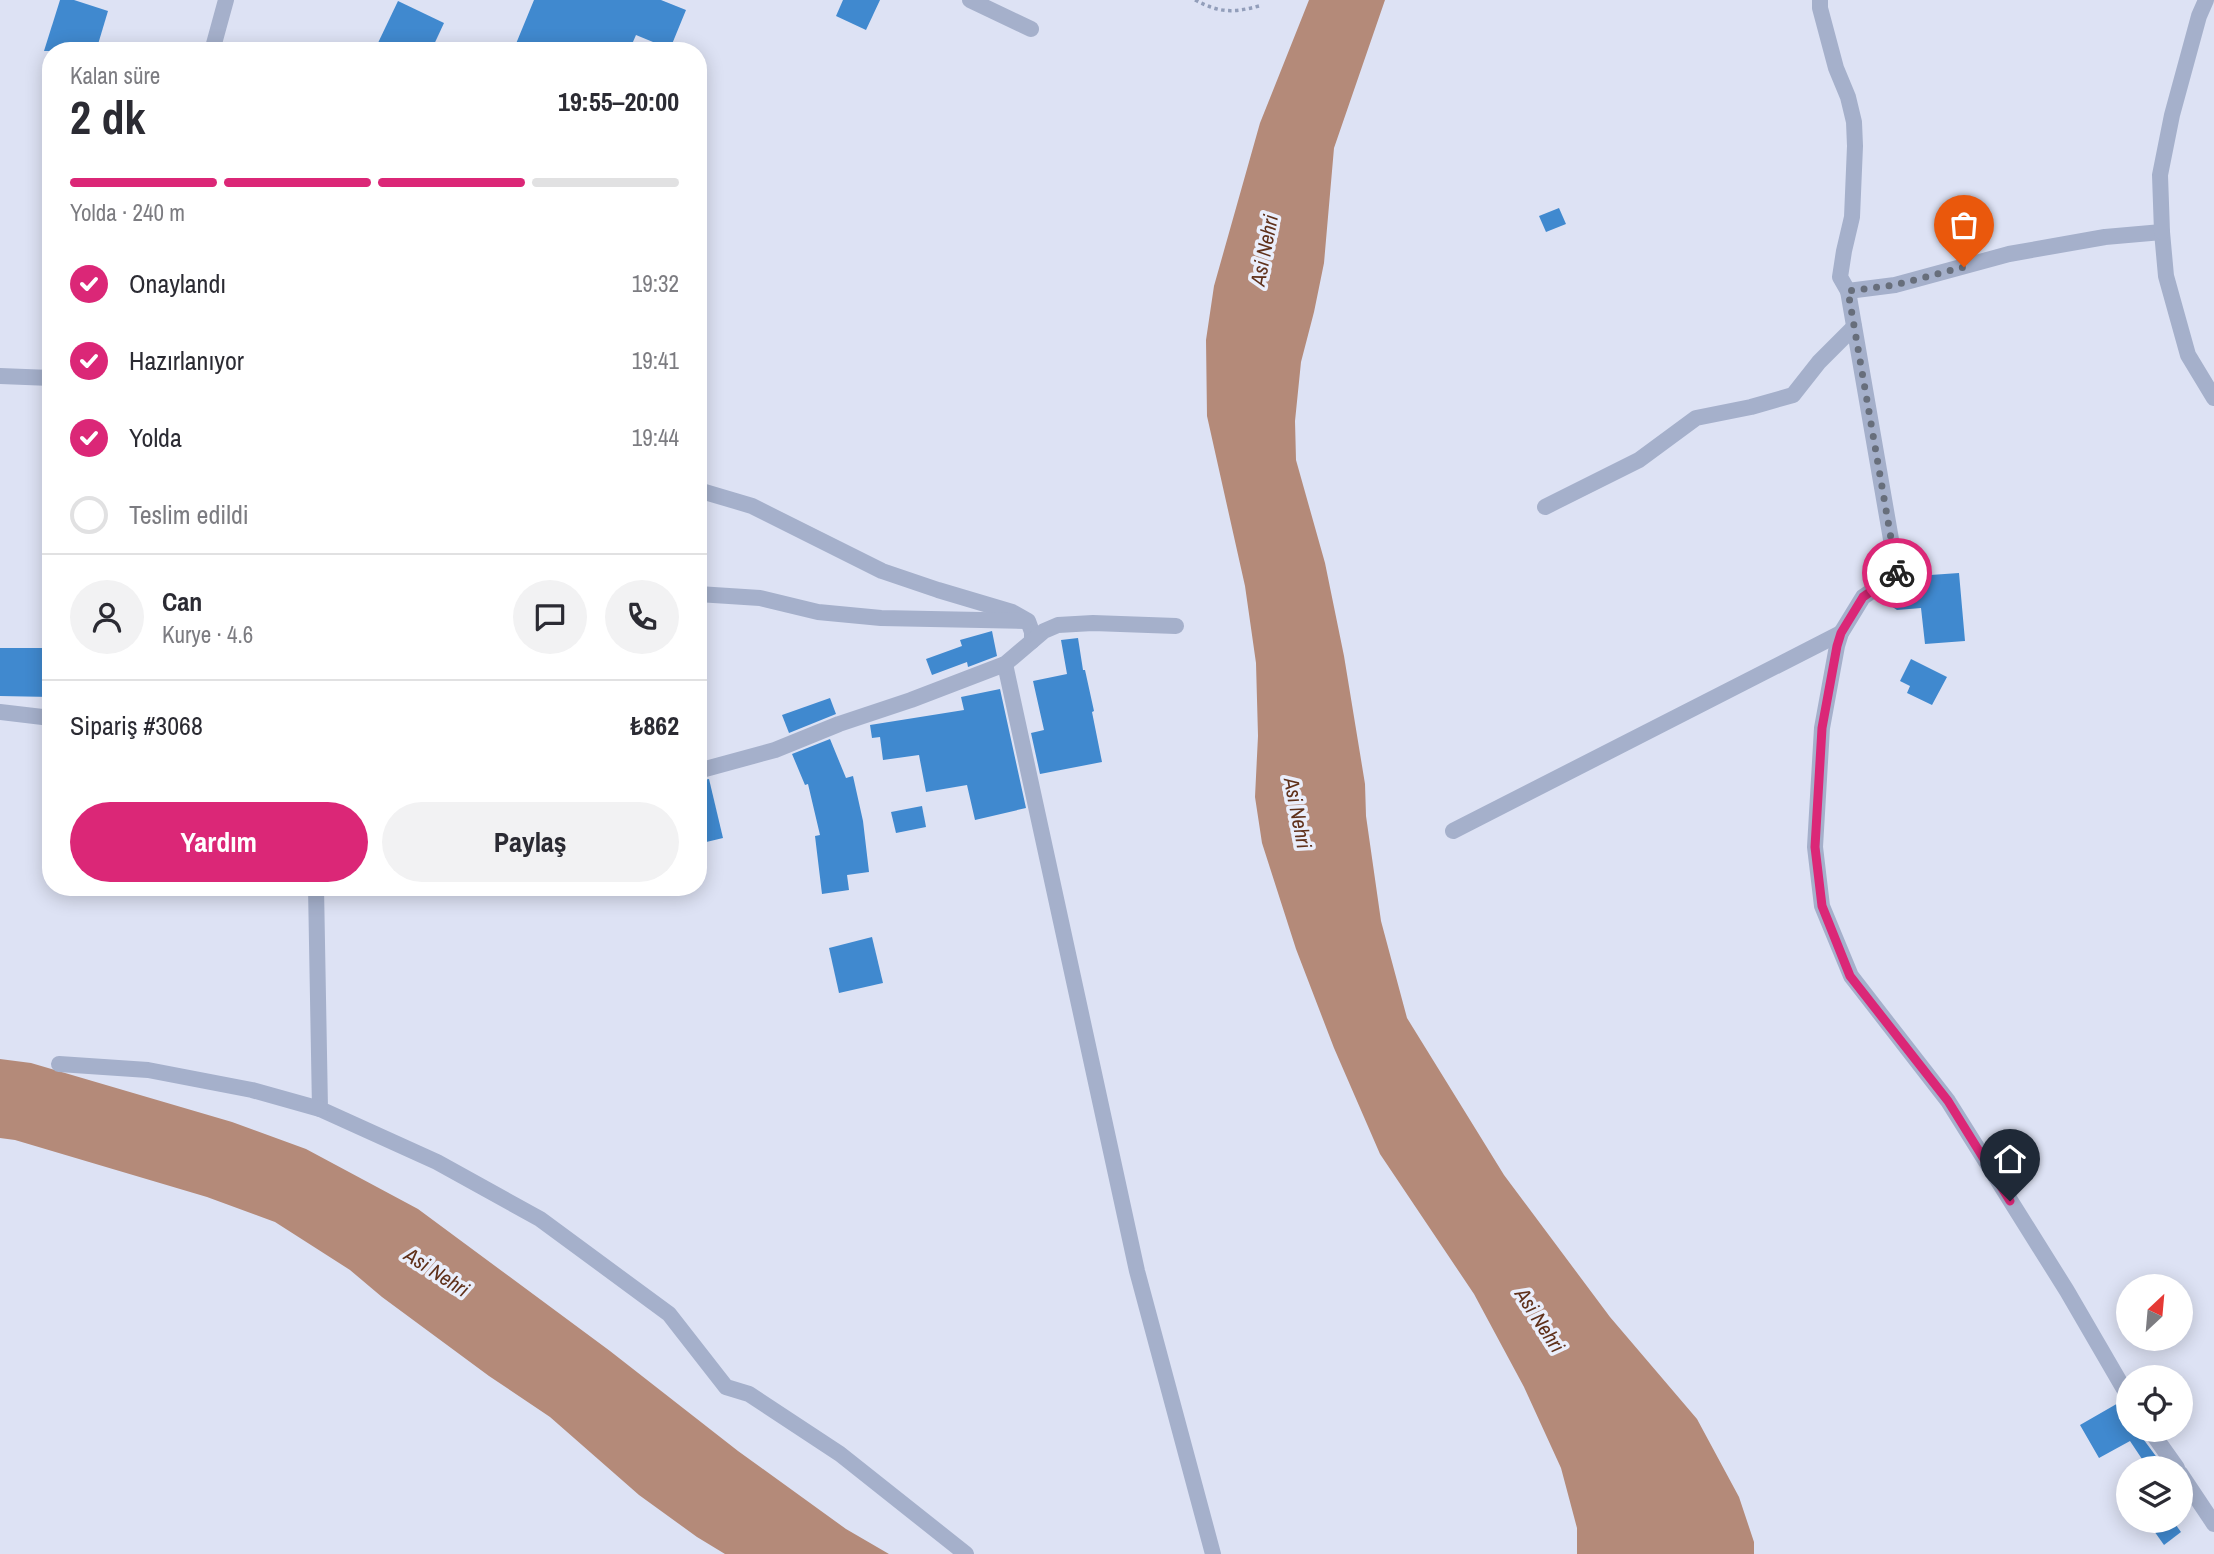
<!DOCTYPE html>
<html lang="tr">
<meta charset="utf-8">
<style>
:root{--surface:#fff;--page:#f2f2f3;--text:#2b2b33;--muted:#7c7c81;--line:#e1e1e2;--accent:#db2777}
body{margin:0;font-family:"Archivo Narrow",sans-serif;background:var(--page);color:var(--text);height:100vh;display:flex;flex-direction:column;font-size:26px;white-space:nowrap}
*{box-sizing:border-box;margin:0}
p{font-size:23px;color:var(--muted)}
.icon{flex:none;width:38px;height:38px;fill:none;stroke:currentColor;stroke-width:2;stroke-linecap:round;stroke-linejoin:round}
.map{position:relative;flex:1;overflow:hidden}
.panel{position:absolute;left:42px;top:42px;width:665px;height:854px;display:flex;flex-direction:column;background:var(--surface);border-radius:28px;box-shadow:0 4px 18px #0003}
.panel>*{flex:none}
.needle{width:46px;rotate:26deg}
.controls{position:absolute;left:2116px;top:1274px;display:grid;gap:14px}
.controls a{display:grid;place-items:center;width:77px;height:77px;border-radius:50%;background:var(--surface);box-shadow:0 4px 18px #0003;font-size:35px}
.pin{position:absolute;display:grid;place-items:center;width:60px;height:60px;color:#fff;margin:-72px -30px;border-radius:50% 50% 50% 0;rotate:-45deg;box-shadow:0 0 7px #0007}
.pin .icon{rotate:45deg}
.courier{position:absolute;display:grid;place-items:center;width:70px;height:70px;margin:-35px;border:5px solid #db2777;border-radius:50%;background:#fff;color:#222;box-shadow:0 2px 9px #0007}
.summary em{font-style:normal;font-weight:700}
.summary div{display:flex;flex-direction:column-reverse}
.summary{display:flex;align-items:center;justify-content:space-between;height:119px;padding:0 28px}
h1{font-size:46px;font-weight:700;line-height:52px}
.bar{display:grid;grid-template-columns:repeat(4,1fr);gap:10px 7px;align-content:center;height:84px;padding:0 28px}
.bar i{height:9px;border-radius:5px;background:var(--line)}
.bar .selected{background:var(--accent)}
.bar p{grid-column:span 4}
.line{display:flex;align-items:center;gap:18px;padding:0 28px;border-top:2px solid var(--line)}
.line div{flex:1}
.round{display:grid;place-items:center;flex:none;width:74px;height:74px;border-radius:37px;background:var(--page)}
ol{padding:0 28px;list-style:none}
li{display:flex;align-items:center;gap:21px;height:77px}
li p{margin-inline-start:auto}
li .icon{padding:7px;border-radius:50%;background:var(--accent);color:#fff;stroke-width:4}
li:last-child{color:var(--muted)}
li i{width:38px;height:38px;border:4px solid var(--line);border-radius:50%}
.primary-button{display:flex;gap:14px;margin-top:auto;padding:14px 28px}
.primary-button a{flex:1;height:80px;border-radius:42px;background:var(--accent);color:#fff;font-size:28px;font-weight:700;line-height:80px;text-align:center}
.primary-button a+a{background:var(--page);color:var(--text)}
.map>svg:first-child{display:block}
.water{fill:#b48a79}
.building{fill:#4089cf}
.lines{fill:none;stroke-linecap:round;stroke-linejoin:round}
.path{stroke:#929eba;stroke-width:3.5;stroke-dasharray:3.5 3.5;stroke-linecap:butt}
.street{stroke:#a5b0cb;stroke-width:16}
.done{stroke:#676e7b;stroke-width:7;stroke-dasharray:0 12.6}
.route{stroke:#db2777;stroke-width:9}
.labels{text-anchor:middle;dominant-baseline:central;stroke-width:7;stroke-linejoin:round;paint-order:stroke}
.water-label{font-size:21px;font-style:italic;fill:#5f301a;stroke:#eaeefb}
</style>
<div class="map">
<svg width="2214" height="1554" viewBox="0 0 2214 1554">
<rect width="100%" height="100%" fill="#dde2f4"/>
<g class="water">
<polygon points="1309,0 1385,0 1334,148 1324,263 1314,312 1301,362 1295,421 1296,460 1325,563 1344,656 1365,784 1366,816 1381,921 1407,1018 1504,1175 1610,1317 1697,1419 1739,1497 1754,1542 1754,1554 1577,1554 1577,1528 1561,1468 1524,1387 1474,1294 1380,1154 1334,1048 1296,949 1262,843 1255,797 1258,736 1256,663 1245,586 1207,416 1206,340 1214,286 1260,123"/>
<polygon points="0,1059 31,1063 232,1122 306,1149 418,1209 610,1351 738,1451 846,1529 889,1554 725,1554 697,1537 639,1495 550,1417 489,1376 382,1297 350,1270 275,1222 207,1197 15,1140 0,1138"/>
</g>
<g class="building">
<polygon points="60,0 74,0 108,11 96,51 44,51"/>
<polygon points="534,0 661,0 686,10 670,49 636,35 629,51 513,51"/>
<polygon points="843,0 880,0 866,30 836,16"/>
<polygon points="398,1 444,23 431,51 390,51 377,45"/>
<polygon points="1559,208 1566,224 1546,232 1539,216"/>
<polygon points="1959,573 1965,641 1925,644 1921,608 1897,610 1885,602 1916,576"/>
<polygon points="992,631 997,656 968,667 967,662 932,675 926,659 962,646 960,640"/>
<polygon points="1078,638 1083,670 1085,670 1094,711 1092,712 1102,762 1040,774 1031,733 1044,730 1033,681 1067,674 1061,640"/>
<polygon points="0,648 51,648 51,697 0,696"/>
<polygon points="1911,659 1947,677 1932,705 1907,693 1910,686 1900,681"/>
<polygon points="1000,689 1026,808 975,820 967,785 926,792 919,755 883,760 880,737 872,738 870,725 964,710 961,697"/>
<polygon points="830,698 836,714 789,733 782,715"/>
<polygon points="830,739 846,778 853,776 863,821 869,872 847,875 849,890 822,894 815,836 820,835 808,784 805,785 792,754"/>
<polygon points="709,779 723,838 698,844 698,781"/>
<polygon points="922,806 926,827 896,833 891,812"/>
<polygon points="872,937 883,983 839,993 829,948"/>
<polygon points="2120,1402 2128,1406 2128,1430 2140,1430 2141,1436 2161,1463 2153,1468 2148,1468 2130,1441 2099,1458 2080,1425"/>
<polygon points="2147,1521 2173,1521 2181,1532 2164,1545"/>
</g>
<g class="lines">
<path class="path" d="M1195 0C1220 13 1232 13 1259 6"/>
<g class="street">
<polyline points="970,0 1031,29"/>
<polyline points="1820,0 1820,8 1836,68 1848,97 1854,122 1855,146 1852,217 1844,251 1840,277 1848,291 1895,285 2009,254 2105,237 2162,232 2166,276 2188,355 2214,398"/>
<polyline points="212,51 226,0"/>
<polyline points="2162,232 2160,175 2172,115 2199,16 2206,0"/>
<polyline points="1848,291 1897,574 1863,597 1841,633 1837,646 1822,728 1815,847 1822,906 1851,976 1948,1101 2067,1291 2128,1396"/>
<polyline points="0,376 51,378"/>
<polyline points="698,490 752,506 882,571 938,590 1012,612 1028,621 1032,632 1032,641"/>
<polyline points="1545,507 1639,460 1696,418 1751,407 1793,395 1819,362 1854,327"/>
<polyline points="698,594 760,598 818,612 881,618 1025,621"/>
<polyline points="1005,664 1137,1271 1213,1554"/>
<polyline points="0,712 51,718"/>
<polyline points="698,771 775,750 839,724 911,700 1005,664 1044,631 1058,625 1093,623 1176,626"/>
<polyline points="1453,831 1841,633"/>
<polyline points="316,887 320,1109 437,1162 540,1219 669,1314 726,1387 749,1394 840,1454 966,1554"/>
<polyline points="59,1064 148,1070 252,1090 320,1109"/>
<polyline points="2150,1430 2177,1468"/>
<polyline points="2180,1473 2214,1524"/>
</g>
</g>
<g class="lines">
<polyline class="done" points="1897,573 1848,291 1895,285 1964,267"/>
<polyline class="route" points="1897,573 1863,597 1841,633 1837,646 1822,728 1815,847 1822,906 1850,976 1948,1101 2010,1201"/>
</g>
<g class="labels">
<g class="water-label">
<text transform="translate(1264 250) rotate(-79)">Asi Nehri</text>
<text transform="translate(1298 813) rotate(79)">Asi Nehri</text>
<text transform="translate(437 1272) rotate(33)">Asi Nehri</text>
<text transform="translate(1540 1320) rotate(57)">Asi Nehri</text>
</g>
</g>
</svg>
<div class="controls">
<a><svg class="needle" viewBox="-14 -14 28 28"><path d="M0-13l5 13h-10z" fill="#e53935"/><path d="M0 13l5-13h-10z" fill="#7c7c81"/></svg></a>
<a><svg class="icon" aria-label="locate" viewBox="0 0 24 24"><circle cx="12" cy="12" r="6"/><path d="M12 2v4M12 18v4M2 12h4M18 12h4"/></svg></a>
<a><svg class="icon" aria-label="layers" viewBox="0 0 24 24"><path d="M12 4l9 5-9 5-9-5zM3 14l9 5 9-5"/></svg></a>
</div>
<div class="pin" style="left:1964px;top:267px;background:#ea580c"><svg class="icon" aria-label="bag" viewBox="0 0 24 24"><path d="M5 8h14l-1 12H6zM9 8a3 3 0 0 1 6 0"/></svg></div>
<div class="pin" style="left:2010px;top:1201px;background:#1f2937"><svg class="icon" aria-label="home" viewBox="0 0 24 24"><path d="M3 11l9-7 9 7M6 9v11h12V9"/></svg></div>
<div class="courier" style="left:1897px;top:573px"><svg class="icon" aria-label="bike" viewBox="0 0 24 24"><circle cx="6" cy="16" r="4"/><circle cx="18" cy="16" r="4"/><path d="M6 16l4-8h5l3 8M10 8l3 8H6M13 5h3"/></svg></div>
<section class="panel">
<div class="summary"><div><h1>2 dk</h1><p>Kalan süre</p></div><em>19:55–20:00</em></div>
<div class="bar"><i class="selected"></i><i class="selected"></i><i class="selected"></i><i></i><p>Yolda · 240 m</p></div>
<ol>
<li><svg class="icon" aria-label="check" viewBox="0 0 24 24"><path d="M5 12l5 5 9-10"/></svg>Onaylandı<p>19:32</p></li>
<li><svg class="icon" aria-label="check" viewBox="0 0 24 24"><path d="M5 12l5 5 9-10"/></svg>Hazırlanıyor<p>19:41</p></li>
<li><svg class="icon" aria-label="check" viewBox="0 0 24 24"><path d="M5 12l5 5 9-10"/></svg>Yolda<p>19:44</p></li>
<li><i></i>Teslim edildi</li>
</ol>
<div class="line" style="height:126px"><a class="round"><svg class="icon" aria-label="person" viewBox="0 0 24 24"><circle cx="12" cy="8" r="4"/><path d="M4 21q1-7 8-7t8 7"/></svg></a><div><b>Can</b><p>Kurye · 4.6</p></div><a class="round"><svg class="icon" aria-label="chat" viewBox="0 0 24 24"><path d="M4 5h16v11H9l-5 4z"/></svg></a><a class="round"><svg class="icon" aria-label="phone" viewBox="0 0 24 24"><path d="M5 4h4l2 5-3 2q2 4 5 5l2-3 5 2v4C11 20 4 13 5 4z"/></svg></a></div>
<div class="line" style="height:91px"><div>Sipariş #3068</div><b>₺862</b></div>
<div class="primary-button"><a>Yardım</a><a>Paylaş</a></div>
</section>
</div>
